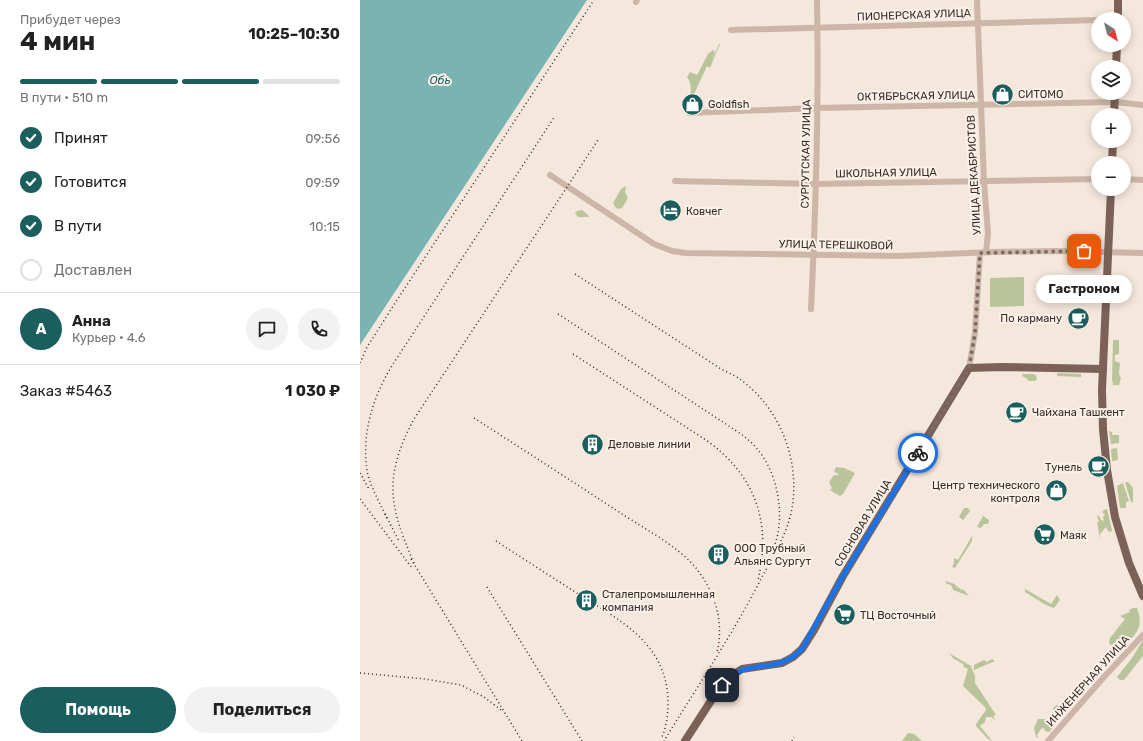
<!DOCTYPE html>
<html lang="ru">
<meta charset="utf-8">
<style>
:root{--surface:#fff;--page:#f2f2f2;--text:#222;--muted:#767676;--line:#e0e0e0;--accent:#1a5e5e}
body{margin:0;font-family:Rubik,sans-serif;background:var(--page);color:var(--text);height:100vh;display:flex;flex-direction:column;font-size:15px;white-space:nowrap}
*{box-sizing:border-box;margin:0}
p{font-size:13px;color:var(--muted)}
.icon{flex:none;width:22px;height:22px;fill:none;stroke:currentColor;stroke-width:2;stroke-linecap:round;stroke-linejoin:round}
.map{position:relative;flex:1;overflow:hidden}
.sheet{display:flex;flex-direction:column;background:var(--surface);width:360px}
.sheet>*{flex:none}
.needle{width:26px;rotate:144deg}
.controls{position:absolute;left:731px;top:12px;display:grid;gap:8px}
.controls a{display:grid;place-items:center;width:40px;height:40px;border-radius:50%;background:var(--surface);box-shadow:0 2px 10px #0003;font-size:20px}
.pin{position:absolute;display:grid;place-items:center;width:34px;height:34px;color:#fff;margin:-17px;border-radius:8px;box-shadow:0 2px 6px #0006}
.courier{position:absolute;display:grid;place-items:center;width:40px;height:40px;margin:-20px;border:3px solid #1a73e8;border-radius:50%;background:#fff;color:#222;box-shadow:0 1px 5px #0007}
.bubble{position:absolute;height:28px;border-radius:14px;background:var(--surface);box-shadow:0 2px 10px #0003;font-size:13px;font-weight:700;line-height:28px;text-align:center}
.head em{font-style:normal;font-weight:700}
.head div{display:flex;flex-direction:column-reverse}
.head{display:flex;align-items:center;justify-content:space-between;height:68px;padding:0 20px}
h1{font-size:26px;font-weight:700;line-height:30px}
.bar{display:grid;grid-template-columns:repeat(4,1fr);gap:6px 4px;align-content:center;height:48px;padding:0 20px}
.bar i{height:5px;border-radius:3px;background:var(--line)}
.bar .on{background:var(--accent)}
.bar p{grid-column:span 4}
.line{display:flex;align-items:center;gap:10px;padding:0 20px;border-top:1px solid var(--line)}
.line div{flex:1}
.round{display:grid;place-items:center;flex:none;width:42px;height:42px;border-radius:21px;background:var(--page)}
ol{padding:0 20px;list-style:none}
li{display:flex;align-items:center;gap:12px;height:44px}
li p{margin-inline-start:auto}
li .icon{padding:4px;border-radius:50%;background:var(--accent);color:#fff;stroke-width:4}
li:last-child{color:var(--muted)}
li i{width:22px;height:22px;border:2px solid var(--line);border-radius:50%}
.cta{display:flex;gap:8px;margin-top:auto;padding:8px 20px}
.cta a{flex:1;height:46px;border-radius:24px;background:var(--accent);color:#fff;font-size:16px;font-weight:700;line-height:46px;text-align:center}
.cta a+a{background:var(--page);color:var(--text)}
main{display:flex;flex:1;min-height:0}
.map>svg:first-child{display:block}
.green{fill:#b9c49b}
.water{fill:#79b4b2}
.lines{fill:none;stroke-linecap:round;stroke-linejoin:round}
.minor{stroke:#cdb6a7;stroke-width:6}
.major{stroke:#7c6158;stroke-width:8}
.rail{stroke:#392c28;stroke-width:1.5;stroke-dasharray:1 3;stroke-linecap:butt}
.done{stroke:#7a6d67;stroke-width:4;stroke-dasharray:0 7.2}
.route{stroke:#1a73e8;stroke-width:5}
.labels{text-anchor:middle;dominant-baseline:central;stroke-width:4;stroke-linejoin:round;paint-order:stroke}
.street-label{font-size:11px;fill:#392c28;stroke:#fbf1e9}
.poi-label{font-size:11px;fill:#392c28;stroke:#fbf1e9;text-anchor:start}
.water-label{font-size:12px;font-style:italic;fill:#1a5e5e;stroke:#fbf1e9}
</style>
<main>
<section class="sheet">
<div class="head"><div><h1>4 мин</h1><p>Прибудет через</p></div><em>10:25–10:30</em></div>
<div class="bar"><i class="on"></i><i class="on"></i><i class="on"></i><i></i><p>В пути · 510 m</p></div>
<ol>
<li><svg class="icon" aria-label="check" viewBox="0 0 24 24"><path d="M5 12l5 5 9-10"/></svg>Принят<p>09:56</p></li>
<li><svg class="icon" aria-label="check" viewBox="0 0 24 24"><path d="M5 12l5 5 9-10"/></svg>Готовится<p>09:59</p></li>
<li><svg class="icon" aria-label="check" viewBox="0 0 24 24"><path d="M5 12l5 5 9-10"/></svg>В пути<p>10:15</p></li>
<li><i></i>Доставлен</li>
</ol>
<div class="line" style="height:72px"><b class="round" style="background:var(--accent);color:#fff">А</b><div><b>Анна</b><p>Курьер · 4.6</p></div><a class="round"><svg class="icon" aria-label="chat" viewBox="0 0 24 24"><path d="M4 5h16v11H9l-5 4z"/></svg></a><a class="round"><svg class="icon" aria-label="phone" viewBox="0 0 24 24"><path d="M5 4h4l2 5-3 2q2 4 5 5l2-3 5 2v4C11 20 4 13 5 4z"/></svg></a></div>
<div class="line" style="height:52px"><div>Заказ #5463</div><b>1 030 ₽</b></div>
<div class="cta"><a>Помощь</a><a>Поделиться</a></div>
</section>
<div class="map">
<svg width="783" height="741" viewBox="0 0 783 741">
<rect width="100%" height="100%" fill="#f4e7dc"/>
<g class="green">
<path d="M359 44H360L350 68 347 66 329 105H326L325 102C332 96 333 85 327 77L330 72 337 75 348 54 353 50 355 52 351 63Z"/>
<polygon points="266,186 265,192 268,198 262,208 258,209 255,207 253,203 261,189"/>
<polygon points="222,210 228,215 229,217 218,217 215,213 217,211"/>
<polygon points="664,277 664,306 630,307 630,278"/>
<polygon points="753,340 759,340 759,354 755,355 755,361 760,363 759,374 761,378 759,385 753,385 752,379"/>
<polygon points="697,373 721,374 721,377 697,376"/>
<polygon points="663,374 673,374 676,375 677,379 675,381 669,381 666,378 662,376"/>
<polygon points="749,431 752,432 752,435 759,435 759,443 751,444"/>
<polygon points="757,448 758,460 752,461 751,449"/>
<polygon points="476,467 484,468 495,473 483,494 480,496 470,490 472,488 469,482 474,475 479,475 474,471"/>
<polygon points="765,482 768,482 773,488 773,502 771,502"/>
<polygon points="763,483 769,501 766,502 766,508 760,508 757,486"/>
<polygon points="604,508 608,508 610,511 603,520 599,517"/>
<polygon points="747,509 752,530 751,532 748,531 746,527 740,534 740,539 737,522 739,522 737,515 739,516 741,520 744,521 743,517 745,515 742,512 744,510"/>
<polygon points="623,516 629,520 628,524 624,524 621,528 617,527"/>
<polygon points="612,536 612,541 595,568 592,567 594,563 594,558 598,560"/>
<polygon points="585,581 595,584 595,585 602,590 603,589 609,596 593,590 591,585 587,584"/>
<polygon points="665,589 691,604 697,595 700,600 694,608 686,605 665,592"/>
<path d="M773 608H777C783 624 779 631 768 642 764 646 760 647 756 652H752V646L749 643 750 638 765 619 760 616 770 612 769 610Z"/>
<polygon points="783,640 783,656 764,680 760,680 757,677 772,658"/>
<polygon points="589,653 611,666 615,676 615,683 636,715 633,716 635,720 631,717 626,717 625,722 620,726 632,741 628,739 616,726 616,724 626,710 625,707 603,686 608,669 604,667 603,664 593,658"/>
<polygon points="632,659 635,661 614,670 614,665 624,660 627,662"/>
<polygon points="697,705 701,705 704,707 700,713 695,716 696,720 691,720 687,725 692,725 694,727 689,732 685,731 684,728 681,729 677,735 678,738 676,737 674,728 678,719 689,719 693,714 693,708"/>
<polygon points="548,733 554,734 562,741 554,741 553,740 552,741 542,741"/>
</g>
<polygon class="water" points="0,0 227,0 0,345"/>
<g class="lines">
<g class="minor">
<polyline points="617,0 624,181 628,233 626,252"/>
<polyline points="276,2 277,0"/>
<polyline points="371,30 738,20"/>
<polyline points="329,113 457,108 755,102 783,105"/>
<polyline points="190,175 294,244 312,251 326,253 537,256 633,252 695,251 783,253"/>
<polyline points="764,179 783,180"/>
<polyline points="315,181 455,184 738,179"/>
<path d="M451 309C456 206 459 103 457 0"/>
<polyline points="609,368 615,333 620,253"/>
<polyline points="688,741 743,678 783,635"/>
</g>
<g class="major">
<polyline points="758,19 758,0"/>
<polyline points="756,67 757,45"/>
<polyline points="754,115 755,93"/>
<polyline points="752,163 753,141"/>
<polyline points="751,189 742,390 743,429 747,470 755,517 769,563 783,596"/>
<polyline points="325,741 356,693 368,678 382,669 422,663 433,657 442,649 454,630 483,576 609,368 641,367 743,369"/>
</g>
<g class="rail">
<path d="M215 274 361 369C369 373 378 377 385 383 421 412 440 461 432 508 428 532 414 555 402 577 373 634 337 687 304 741"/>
<path d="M198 314 375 430C384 436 392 442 398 450 418 474 425 516 415 544"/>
<path d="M213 354 346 440C395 475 412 522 398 580"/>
<polyline points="0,363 7,347 39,297 234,0"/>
<path d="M114 418C164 450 213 482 262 514 285 529 323 549 339 572 356 595 364 624 357 652"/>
<polyline points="0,473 9,489"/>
<polyline points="0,499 52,568"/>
<polyline points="25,514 39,541"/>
<path d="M27 518C20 504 13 491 8 476 0 435 13 395 35 361L195 116"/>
<path d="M136 541C162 558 189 575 215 592 259 620 306 642 308 700 308 713 307 727 301 739"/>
<polyline points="51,559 162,741"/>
<path d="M54 563C29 506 23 477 54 419L238 140"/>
<polyline points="127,587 222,741"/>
<polyline points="0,673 65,679 101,685 124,697 141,710"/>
<polyline points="432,741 434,737"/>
</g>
</g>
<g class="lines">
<polyline class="done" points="558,453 609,368 615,333 620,253 724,251"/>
<path class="route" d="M362 685C386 655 416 677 442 649L483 576 558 453"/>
</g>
<defs>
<symbol id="shop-disc" viewBox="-11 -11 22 22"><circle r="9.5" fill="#1a5e5e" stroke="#fbf1e9"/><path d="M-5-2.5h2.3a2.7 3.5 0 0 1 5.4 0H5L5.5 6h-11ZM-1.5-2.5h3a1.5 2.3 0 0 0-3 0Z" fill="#fff"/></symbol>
<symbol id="hotel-disc" viewBox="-11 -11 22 22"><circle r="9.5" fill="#1a5e5e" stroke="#fbf1e9"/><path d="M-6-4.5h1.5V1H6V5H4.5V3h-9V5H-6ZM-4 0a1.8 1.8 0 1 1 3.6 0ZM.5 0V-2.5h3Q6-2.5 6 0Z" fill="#fff"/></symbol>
<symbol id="cafe-disc" viewBox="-11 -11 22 22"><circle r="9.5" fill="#1a5e5e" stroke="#fbf1e9"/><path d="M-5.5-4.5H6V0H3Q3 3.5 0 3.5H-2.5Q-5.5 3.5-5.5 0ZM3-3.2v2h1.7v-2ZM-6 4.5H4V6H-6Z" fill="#fff"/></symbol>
<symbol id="building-disc" viewBox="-11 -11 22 22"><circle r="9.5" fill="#1a5e5e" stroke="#fbf1e9"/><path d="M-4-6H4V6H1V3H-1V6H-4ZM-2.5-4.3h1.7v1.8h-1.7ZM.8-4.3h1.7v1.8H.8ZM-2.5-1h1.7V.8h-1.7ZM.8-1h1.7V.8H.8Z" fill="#fff"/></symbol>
<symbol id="supermarket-disc" viewBox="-11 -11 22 22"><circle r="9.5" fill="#1a5e5e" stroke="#fbf1e9"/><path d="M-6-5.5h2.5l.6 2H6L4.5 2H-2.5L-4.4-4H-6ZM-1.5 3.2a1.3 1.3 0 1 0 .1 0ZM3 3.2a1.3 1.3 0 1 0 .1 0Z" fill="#fff"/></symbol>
</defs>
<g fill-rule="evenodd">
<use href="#shop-disc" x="630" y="82" width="25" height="25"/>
<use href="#shop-disc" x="320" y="92" width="25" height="25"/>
<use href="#hotel-disc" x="298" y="198" width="25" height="25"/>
<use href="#cafe-disc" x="706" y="306" width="25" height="25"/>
<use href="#cafe-disc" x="644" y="400" width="25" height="25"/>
<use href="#building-disc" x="220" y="432" width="25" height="25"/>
<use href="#cafe-disc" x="726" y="454" width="25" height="25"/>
<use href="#shop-disc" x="684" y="478" width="25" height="25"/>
<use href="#supermarket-disc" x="672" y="522" width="25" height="25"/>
<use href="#building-disc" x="346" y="542" width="25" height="25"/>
<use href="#building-disc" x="214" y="588" width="25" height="25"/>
<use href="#supermarket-disc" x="472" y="602" width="25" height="25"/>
</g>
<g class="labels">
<g class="street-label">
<text transform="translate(554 15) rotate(-2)">ПИОНЕРСКАЯ УЛИЦА</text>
<text transform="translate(556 96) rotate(-1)">ОКТЯБРЬСКАЯ УЛИЦА</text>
<text transform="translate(446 154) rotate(-89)">СУРГУТСКАЯ УЛИЦА</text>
<text transform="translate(526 173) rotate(-1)">ШКОЛЬНАЯ УЛИЦА</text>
<text transform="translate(614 175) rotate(-93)">УЛИЦА ДЕКАБРИСТОВ</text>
<text transform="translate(476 245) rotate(1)">УЛИЦА ТЕРЕШКОВОЙ</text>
<text transform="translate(503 523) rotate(-59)">СОСНОВАЯ УЛИЦА</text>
<text transform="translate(728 681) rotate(-48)">ИНЖЕНЕРНАЯ УЛИЦА</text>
</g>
<g class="poi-label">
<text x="658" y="94">СИТОМО</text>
<text x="348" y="104">Goldfish</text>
<text x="326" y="211">Ковчег</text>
<text x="702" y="318" text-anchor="end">По карману</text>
<text x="672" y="412">Чайхана Ташкент</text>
<text x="248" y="444">Деловые линии</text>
<text x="722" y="467" text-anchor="end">Тунель</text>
<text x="680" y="485" text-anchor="end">Центр технического<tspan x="680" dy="13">контроля</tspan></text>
<text x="700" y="535">Маяк</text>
<text x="374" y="548">ООО Трубный<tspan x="374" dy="13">Альянс Сургут</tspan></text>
<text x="242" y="594">Сталепромышленная<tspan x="242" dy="13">компания</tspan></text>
<text x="500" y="615">ТЦ Восточный</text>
</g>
<g class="water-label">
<text x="80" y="80">Обь</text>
</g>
</g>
</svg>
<div class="controls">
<a><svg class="needle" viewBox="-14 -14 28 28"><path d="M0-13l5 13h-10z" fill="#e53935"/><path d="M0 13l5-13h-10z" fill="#767676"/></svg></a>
<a><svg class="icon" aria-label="layers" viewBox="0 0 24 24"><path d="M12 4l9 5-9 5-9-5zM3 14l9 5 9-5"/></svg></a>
<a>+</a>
<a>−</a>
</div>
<div class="pin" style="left:724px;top:251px;background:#ea580c"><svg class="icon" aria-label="bag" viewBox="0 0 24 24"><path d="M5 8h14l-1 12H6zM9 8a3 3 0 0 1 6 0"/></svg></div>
<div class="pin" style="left:362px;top:685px;background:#1f2937"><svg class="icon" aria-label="home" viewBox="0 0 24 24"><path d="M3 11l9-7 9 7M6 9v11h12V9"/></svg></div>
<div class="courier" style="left:558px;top:453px"><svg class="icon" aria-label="bike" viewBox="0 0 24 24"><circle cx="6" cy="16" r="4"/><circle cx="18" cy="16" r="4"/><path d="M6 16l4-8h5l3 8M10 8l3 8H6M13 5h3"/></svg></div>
<div class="bubble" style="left:676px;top:275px;width:96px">Гастроном</div>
</div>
</main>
